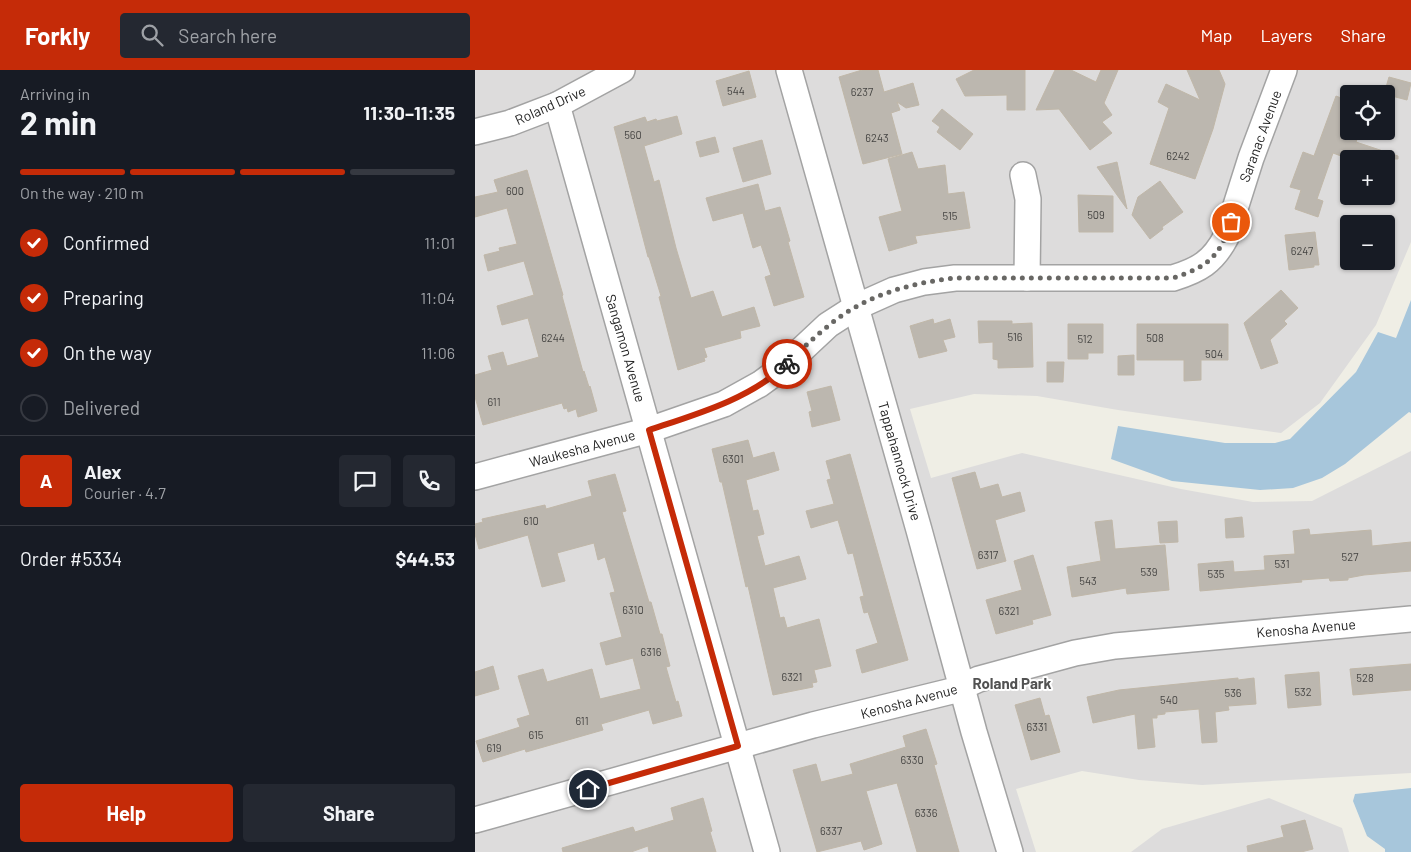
<!DOCTYPE html>
<meta charset="utf-8">
<style>
:root{--surface:#171b24;--page:#242831;--text:#f1f3f6;--muted:#9ea1a6;--line:#363941;--accent:#c52b08}
body{margin:0;font-family:Barlow,sans-serif;background:var(--page);color:var(--text);height:100vh;display:flex;flex-direction:column;font-size:19px;white-space:nowrap}
*{box-sizing:border-box;margin:0}
p{font-size:16px;color:var(--muted)}
.icon{flex:none;width:28px;height:28px;fill:none;stroke:currentColor;stroke-width:2;stroke-linecap:round;stroke-linejoin:round}
.map{position:relative;flex:1;overflow:hidden}
.drawer{display:flex;flex-direction:column;background:var(--surface);width:475px}
.drawer>*{flex:none}
.tools{position:absolute;left:865px;top:15px;display:grid;gap:10px}
.tools a{display:grid;place-items:center;width:55px;height:55px;border-radius:5px;background:var(--surface);box-shadow:0 1px 4px #0004;font-size:25px}
.pin{position:absolute;display:grid;place-items:center;width:42px;height:42px;color:#fff;margin:-21px;border:2px solid #fff;border-radius:50%;box-shadow:0 1px 5px #0007}
.courier{position:absolute;display:grid;place-items:center;width:50px;height:50px;margin:-25px;border:4px solid #c52b08;border-radius:50%;background:#fff;color:#222;box-shadow:0 1px 6px #0007}
.headline em{font-style:normal;font-weight:700}
.headline div{display:flex;flex-direction:column-reverse}
.headline{display:flex;align-items:center;justify-content:space-between;height:85px;padding:0 20px}
h1{font-size:32px;font-weight:700;line-height:38px}
.bar{display:grid;grid-template-columns:repeat(4,1fr);gap:8px 5px;align-content:center;height:60px;padding:0 20px}
.bar i{height:6px;border-radius:4px;background:var(--line)}
.bar .on{background:var(--accent)}
.bar p{grid-column:span 4}
.line{display:flex;align-items:center;gap:12px;padding:0 20px;border-top:1px solid var(--line)}
.line div{flex:1}
.round{display:grid;place-items:center;flex:none;width:52px;height:52px;border-radius:5px;background:var(--page)}
ol{padding:0 20px;list-style:none}
li{display:flex;align-items:center;gap:15px;height:55px}
li p{margin-inline-start:auto}
li .icon{padding:5px;border-radius:50%;background:var(--accent);color:#fff;stroke-width:4}
li:last-child{color:var(--muted)}
li i{width:28px;height:28px;border:2px solid var(--line);border-radius:50%}
.button{display:flex;gap:10px;margin-top:auto;padding:10px 20px}
.button a{flex:1;height:58px;border-radius:5px;background:var(--accent);color:#fff;font-size:20px;font-weight:700;line-height:58px;text-align:center}
.button a+a{background:var(--page);color:var(--text)}
header{display:flex;align-items:center;gap:30px;box-sizing:border-box;height:70px;padding:0 25px;background:var(--accent);color:#fff}
header strong{font-size:24px}
nav{display:flex;gap:28px;margin-inline-start:auto;font-size:18px}
.search{width:350px;height:45px;background:var(--page);display:flex;align-items:center;gap:12px;box-sizing:border-box;padding:0 18px;border-radius:5px;color:var(--muted);font-size:19px}
main{display:flex;flex:1;min-height:0}
.map>svg:first-child{display:block}
.residential{fill:#dddcdc;fill-rule:evenodd}
.water{fill:#a7c6db}
.building{fill:#bcb7af;stroke:#c0b7a8}
.lines{fill:none;stroke-linecap:round;stroke-linejoin:round}
.minor-casing{stroke:#a3a3a3;stroke-width:28}
.minor{stroke:#fff;stroke-width:25}
.done{stroke:#686764;stroke-width:5;stroke-dasharray:0 9}
.route{stroke:#c52b08;stroke-width:6}
.labels{text-anchor:middle;dominant-baseline:central;stroke-width:4;stroke-linejoin:round;paint-order:stroke}
.number-label{font-size:11px;fill:#464543}
.street-label{font-size:14px;fill:#1f1f1f;stroke:#fff}
.neighbourhood-label{font-size:15px;font-weight:bold;fill:#525252;stroke:#fff}
</style>
<header>
<strong>Forkly</strong>
<div class="search"><svg class="icon" aria-label="search" viewBox="0 0 24 24"><circle cx="10" cy="10" r="6"/><path d="M15 15l6 6"/></svg>Search here</div>
<nav><a>Map</a><a>Layers</a><a>Share</a></nav>
</header>
<main>
<section class="drawer">
<div class="headline"><div><h1>2 min</h1><p>Arriving in</p></div><em>11:30–11:35</em></div>
<div class="bar"><i class="on"></i><i class="on"></i><i class="on"></i><i></i><p>On the way · 210 m</p></div>
<ol>
<li><svg class="icon" aria-label="check" viewBox="0 0 24 24"><path d="M5 12l5 5 9-10"/></svg>Confirmed<p>11:01</p></li>
<li><svg class="icon" aria-label="check" viewBox="0 0 24 24"><path d="M5 12l5 5 9-10"/></svg>Preparing<p>11:04</p></li>
<li><svg class="icon" aria-label="check" viewBox="0 0 24 24"><path d="M5 12l5 5 9-10"/></svg>On the way<p>11:06</p></li>
<li><i></i>Delivered</li>
</ol>
<div class="line" style="height:90px"><b class="round" style="background:var(--accent);color:#fff">A</b><div><b>Alex</b><p>Courier · 4.7</p></div><a class="round"><svg class="icon" aria-label="chat" viewBox="0 0 24 24"><path d="M4 5h16v11H9l-5 4z"/></svg></a><a class="round"><svg class="icon" aria-label="phone" viewBox="0 0 24 24"><path d="M5 4h4l2 5-3 2q2 4 5 5l2-3 5 2v4C11 20 4 13 5 4z"/></svg></a></div>
<div class="line" style="height:65px"><div>Order #5334</div><b>$44.53</b></div>
<div class="button"><a>Help</a><a>Share</a></div>
</section>
<div class="map">
<svg width="936" height="782" viewBox="0 0 936 782">
<rect width="100%" height="100%" fill="#efeee5"/>
<g class="residential">
<path d="M0 0H936V172L901 255 845 333 806 363 643 340 562 326 499 324 435 339 456 408 547 383 706 419 778 432 837 431 936 381V703L727 715 664 710 607 701 541 719 561 782H0ZM874 24H911V61H874ZM874 89H911V126H874ZM874 154H911V191H874Z"/>
<polygon points="794,728 867,758 874,782 656,782 687,759"/>
</g>
<g class="water">
<polygon points="936,230 936,343 934,342 870,394 847,408 818,418 785,420 697,411 636,389 643,356 750,373 800,373 815,369 881,302 903,262 921,268"/>
<polygon points="936,718 936,782 910,782 910,779 892,766 878,731 880,724"/>
</g>
<g class="building">
<polygon points="387,0 403,0 409,22 438,13 444,35 431,38 422,32 425,40 416,43 427,84 388,94 364,7"/>
<polygon points="499,0 550,0 550,40 532,40 532,25 490,26 481,9"/>
<polygon points="580,0 596,0 621,12 626,0 643,0 629,33 637,45 627,52 637,63 615,80 584,39 561,40"/>
<polygon points="712,0 744,0 750,14 738,59 720,109 675,94 694,38 683,32 691,14 725,30"/>
<polygon points="274,1 281,27 248,36 241,11"/>
<polygon points="914,7 936,13 932,30 909,24"/>
<polygon points="861,26 874,31 874,61 885,61 881,72 923,86 923,89 874,89 858,83 842,129 848,131 843,147 820,139 826,120 815,117 828,82 839,86"/>
<polygon points="467,39 498,64 485,80 462,62 465,57 457,51"/>
<polygon points="202,46 207,64 169,76 179,112 184,110 201,178 216,228 238,221 247,247 279,237 285,256 265,261 266,268 229,278 232,287 229,288 230,291 203,300 184,227 186,226 174,187 173,187 139,57 170,47 172,52 181,49 182,51"/>
<polygon points="240,67 244,82 225,87 221,72"/>
<polygon points="287,70 296,104 268,112 258,78"/>
<polygon points="437,82 443,99 470,95 473,124 489,122 495,158 440,166 442,173 414,181 404,147 427,141 413,89"/>
<polygon points="642,92 652,139 622,97"/>
<polygon points="52,100 88,225 87,226 108,302 109,301 114,317 115,316 122,341 103,347 101,339 93,342 92,338 89,339 87,333 8,355 0,327 0,305 17,300 13,286 28,282 32,296 64,287 53,248 27,255 22,236 59,225 49,191 13,201 9,185 25,181 24,178 42,174 32,138 0,147 0,127 23,122 19,110"/>
<polygon points="685,111 708,142 687,157 688,159 675,169 657,145 663,127"/>
<polygon points="283,114 290,141 305,137 315,171 313,172 329,227 299,236 290,207 296,205 286,175 278,178 268,143 238,151 231,128"/>
<polygon points="603,125 638,126 638,162 604,162"/>
<polygon points="840,162 844,195 839,195 839,197 814,200 810,165"/>
<polygon points="806,220 823,238 809,251 812,254 795,270 803,293 786,299 769,253"/>
<polygon points="458,249 459,254 475,249 480,267 468,270 472,281 444,288 435,256"/>
<polygon points="503,251 537,251 537,254 557,253 558,297 523,298 523,290 518,289 518,272 504,273"/>
<polygon points="593,254 628,254 628,283 613,283 613,289 593,289"/>
<polygon points="662,254 753,254 753,290 726,290 726,310 709,311 709,290 662,290"/>
<polygon points="659,285 659,305 643,305 643,286"/>
<polygon points="572,292 589,292 588,312 572,312"/>
<polygon points="356,316 365,350 337,357 334,342 337,341 332,322"/>
<polygon points="273,370 278,388 299,382 304,400 271,410 278,441 283,440 289,464 282,466 290,496 324,486 331,509 298,518 305,548 309,547 312,558 344,549 356,596 339,600 342,612 337,613 338,617 298,625 273,516 271,517 247,412 245,412 237,379"/>
<polygon points="375,384 433,590 387,603 381,580 403,573 393,542 389,543 385,527 389,526 378,483 373,484 363,450 336,458 331,441 359,434 352,410 356,409 351,391"/>
<polygon points="500,402 505,419 523,414 527,427 545,422 550,441 520,450 531,491 502,499 477,408"/>
<polygon points="140,404 151,441 147,442 174,532 176,532 185,564 187,564 195,596 191,597 201,632 203,631 207,646 178,654 174,640 126,654 128,660 51,682 50,679 8,692 1,671 45,657 42,649 55,645 43,606 68,599 72,612 117,599 125,629 166,619 158,588 131,595 125,573 147,567 135,523 140,522 130,487 123,490 119,473 82,483 90,511 67,517 53,465 4,479 0,464 0,454 8,452 7,449 70,435 71,439 117,426 113,411"/>
<polygon points="767,447 769,467 751,468 750,449"/>
<polygon points="637,450 640,479 690,475 694,520 652,524 651,518 597,527 592,497 626,491 620,452"/>
<polygon points="702,451 703,472 685,473 683,452"/>
<polygon points="834,459 835,465 896,460 897,476 936,472 936,501 889,505 873,508 873,510 855,511 854,508 826,510 827,512 725,521 723,494 758,491 759,502 790,500 789,486 820,484 818,461"/>
<polygon points="558,485 576,545 557,550 558,554 521,564 511,530 547,520 539,491"/>
<polygon points="936,594 936,620 878,625 875,599"/>
<polygon points="18,596 24,619 0,626 0,602"/>
<polygon points="844,602 846,635 813,638 810,605"/>
<polygon points="763,608 763,610 779,608 781,634 753,636 754,640 740,642 742,672 727,673 724,639 690,642 690,644 682,645 682,648 677,648 680,677 663,679 660,644 618,653 612,627 644,620"/>
<polygon points="565,628 570,646 574,645 585,682 556,690 540,635"/>
<polygon points="451,659 462,694 459,695 484,782 442,782 422,713 391,721 407,774 389,780 386,771 342,782 318,700 341,694 346,712 378,704 375,694 431,677 428,666"/>
<polygon points="228,728 237,761 235,762 241,782 174,782 173,776 156,782 88,782 87,778 158,757 160,762 199,750 196,738"/>
<polygon points="830,750 838,779 826,782 773,782 772,776 809,767 806,756"/>
</g>
<g class="lines">
<defs>
<g id="minor">
<polyline points="314,0 444,460 499,662 535,782"/>
<polyline points="82,35 292,782"/>
<polyline points="0,62 35,53 82,35 147,0"/>
<polyline points="548,105 553,129 552,208"/>
<path d="M0 407 174 360 249 334 285 314 307 298 353 255 381 237 419 220 449 212 480 208H698C724 200 738 192 751 167L776 88 809 0"/>
<polyline points="0,750 338,655 477,621 504,609 600,583 640,576 936,549"/>
</g>
</defs>
<use href="#minor" class="minor-casing"/>
<use href="#minor" class="minor"/>
</g>
<g class="lines">
<path class="done" d="M312 294C325 281 338 268 352 257 388 226 434 213 480 208H698C733 197 745 186 756 152"/>
<path class="route" d="M113 719 263 676 174 360C222 344 275 329 312 294"/>
</g>
<g class="labels">
<g class="number-label">
<text x="261" y="20">544</text>
<text x="387" y="21">6237</text>
<text x="158" y="64">560</text>
<text x="402" y="67">6243</text>
<text x="703" y="85">6242</text>
<text x="40" y="120">600</text>
<text x="621" y="144">509</text>
<text x="475" y="145">515</text>
<text x="827" y="180">6247</text>
<text x="540" y="266">516</text>
<text x="78" y="267">6244</text>
<text x="680" y="267">508</text>
<text x="610" y="268">512</text>
<text x="739" y="283">504</text>
<text x="19" y="331">611</text>
<text x="258" y="388">6301</text>
<text x="56" y="450">610</text>
<text x="513" y="484">6317</text>
<text x="875" y="486">527</text>
<text x="807" y="493">531</text>
<text x="674" y="501">539</text>
<text x="741" y="503">535</text>
<text x="613" y="510">543</text>
<text x="158" y="539">6310</text>
<text x="534" y="540">6321</text>
<text x="176" y="581">6316</text>
<text x="317" y="606">6321</text>
<text x="890" y="607">528</text>
<text x="828" y="621">532</text>
<text x="758" y="622">536</text>
<text x="694" y="629">540</text>
<text x="107" y="650">611</text>
<text x="562" y="656">6331</text>
<text x="61" y="664">615</text>
<text x="19" y="677">619</text>
<text x="437" y="689">6330</text>
<text x="451" y="742">6336</text>
<text x="356" y="760">6337</text>
</g>
<g class="street-label">
<text transform="translate(75 35) rotate(-24)">Roland Drive</text>
<text transform="translate(785 66) rotate(-70)">Saranac Avenue</text>
<text transform="translate(151 278) rotate(74)">Sangamon Avenue</text>
<text transform="translate(107 378) rotate(-15)">Waukesha Avenue</text>
<text transform="translate(425 391) rotate(74)">Tappahannock Drive</text>
<text transform="translate(831 558) rotate(-5)">Kenosha Avenue</text>
<text transform="translate(434 631) rotate(-15)">Kenosha Avenue</text>
</g>
<g class="neighbourhood-label">
<text x="537" y="613">Roland Park</text>
</g>
</g>
</svg>
<div class="tools">
<a><svg class="icon" aria-label="locate" viewBox="0 0 24 24"><circle cx="12" cy="12" r="6"/><path d="M12 2v4M12 18v4M2 12h4M18 12h4"/></svg></a>
<a>+</a>
<a>−</a>
</div>
<div class="pin" style="left:756px;top:152px;background:#ea580c"><svg class="icon" aria-label="bag" viewBox="0 0 24 24"><path d="M5 8h14l-1 12H6zM9 8a3 3 0 0 1 6 0"/></svg></div>
<div class="pin" style="left:113px;top:719px;background:#1f2937"><svg class="icon" aria-label="home" viewBox="0 0 24 24"><path d="M3 11l9-7 9 7M6 9v11h12V9"/></svg></div>
<div class="courier" style="left:312px;top:294px"><svg class="icon" aria-label="bike" viewBox="0 0 24 24"><circle cx="6" cy="16" r="4"/><circle cx="18" cy="16" r="4"/><path d="M6 16l4-8h5l3 8M10 8l3 8H6M13 5h3"/></svg></div>
</div>
</main>
